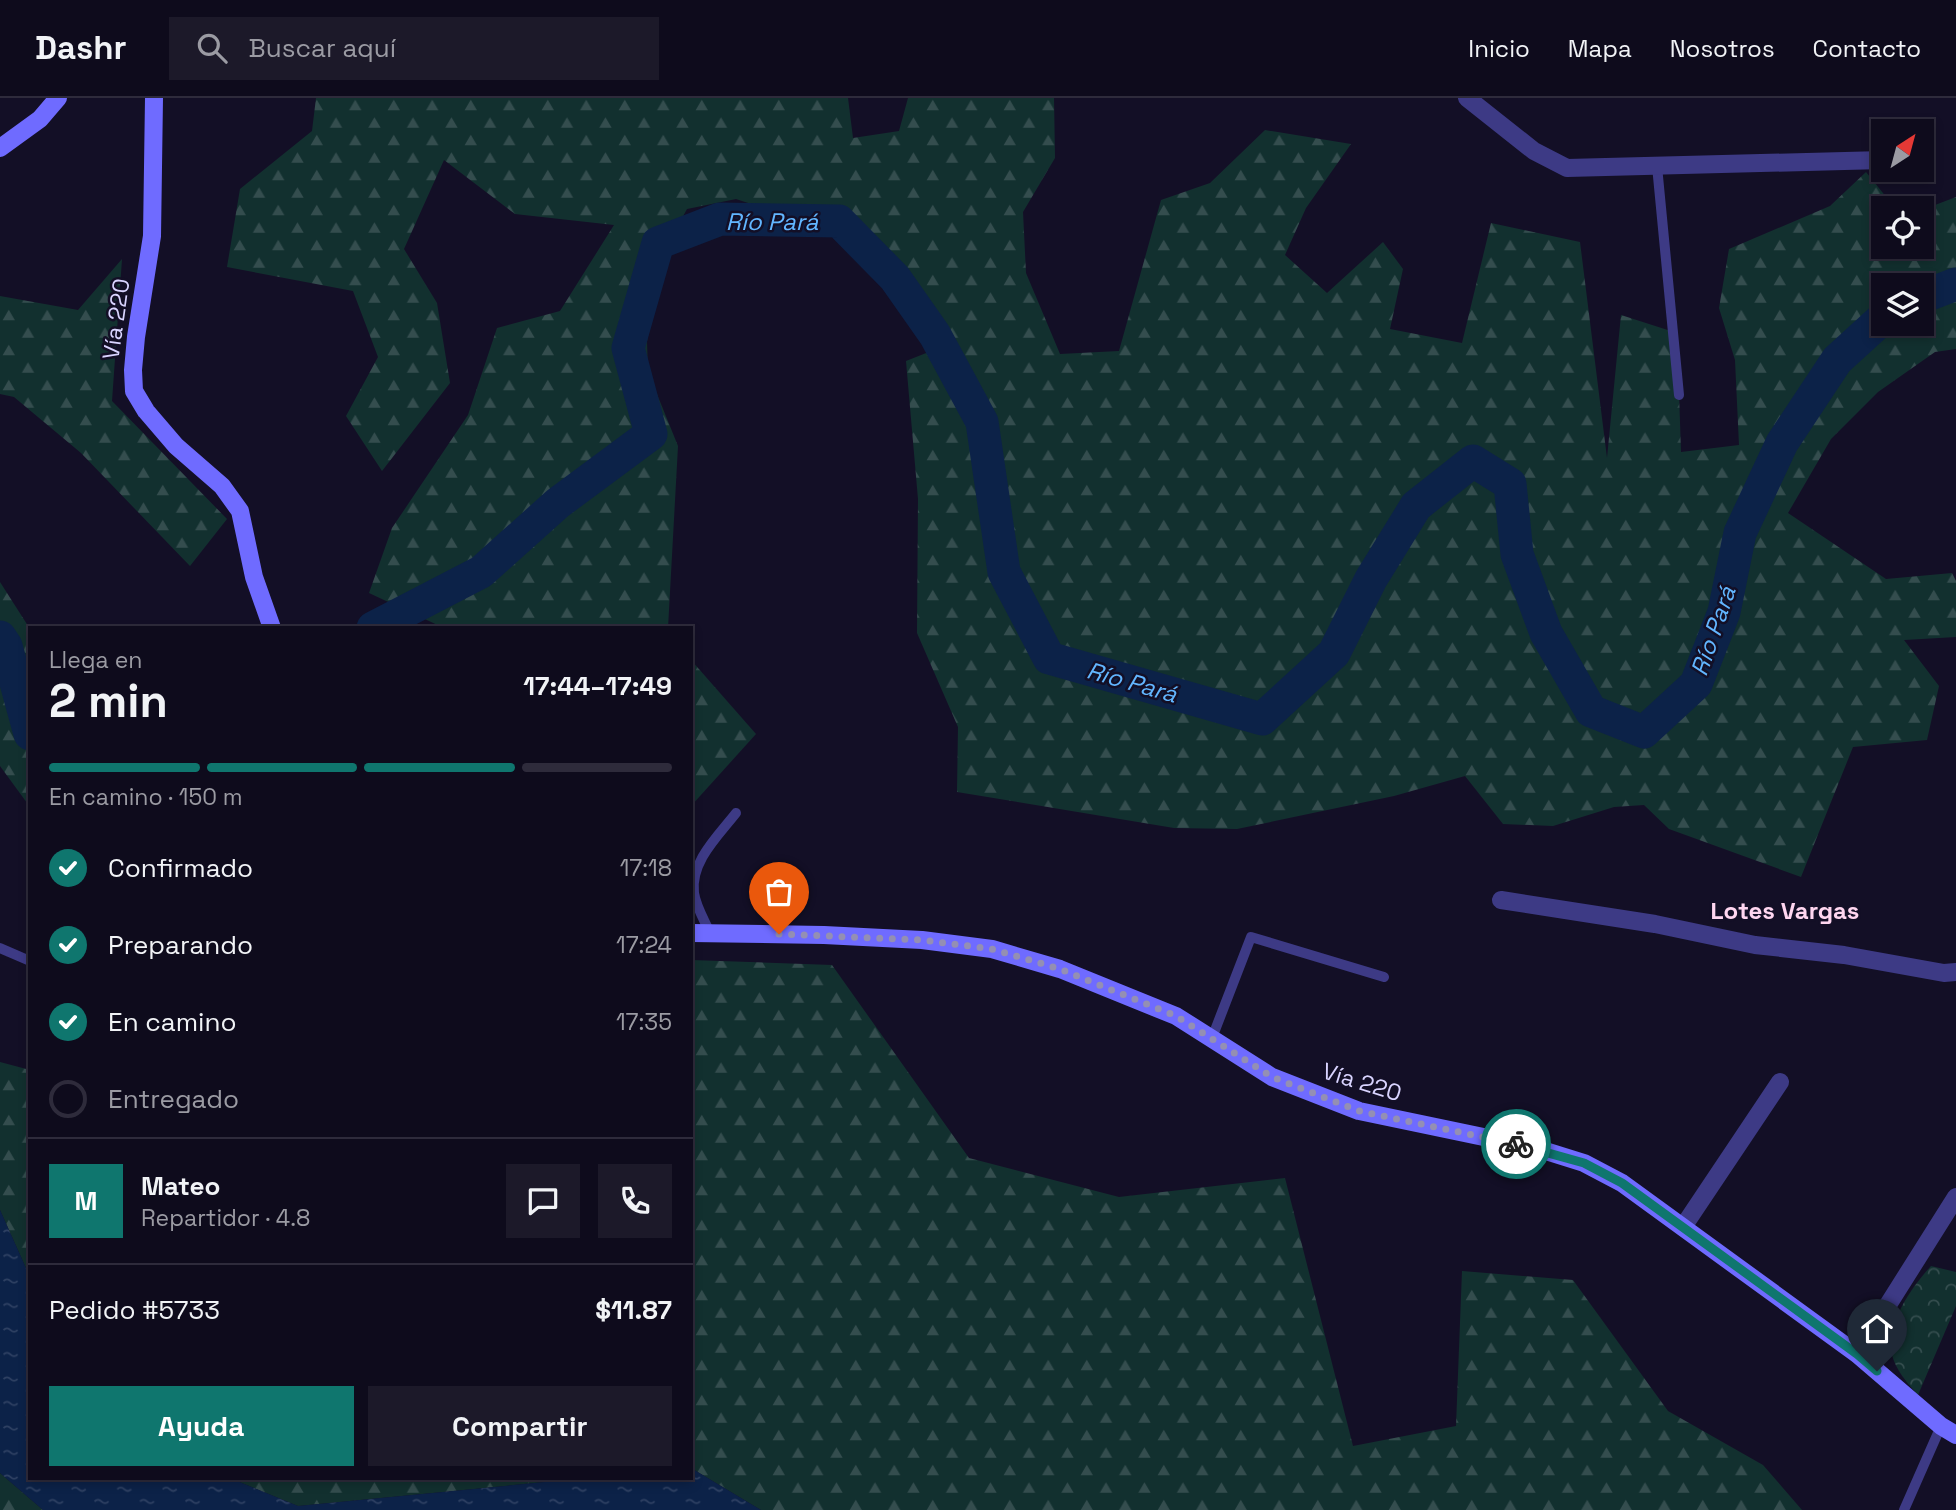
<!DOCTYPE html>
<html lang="es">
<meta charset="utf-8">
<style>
:root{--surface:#0e0b1c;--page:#1c1929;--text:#f1f3f6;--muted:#9b9ba3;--line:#2e2b3b;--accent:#0f766e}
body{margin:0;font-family:"Space Grotesk",sans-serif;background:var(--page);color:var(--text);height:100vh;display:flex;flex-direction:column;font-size:26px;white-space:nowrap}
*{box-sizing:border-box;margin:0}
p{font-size:23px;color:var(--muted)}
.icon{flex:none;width:38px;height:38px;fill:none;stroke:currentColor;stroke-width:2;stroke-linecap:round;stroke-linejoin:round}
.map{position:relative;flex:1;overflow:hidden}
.side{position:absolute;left:28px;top:528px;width:665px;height:854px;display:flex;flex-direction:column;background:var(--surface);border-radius:0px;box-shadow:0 4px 10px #0003,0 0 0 2px var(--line)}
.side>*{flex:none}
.needle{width:46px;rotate:36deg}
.tools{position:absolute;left:1871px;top:21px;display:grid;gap:14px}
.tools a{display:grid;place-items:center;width:63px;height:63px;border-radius:0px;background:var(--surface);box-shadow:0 4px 10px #0003,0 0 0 2px var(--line);font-size:35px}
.pin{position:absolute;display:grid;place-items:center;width:60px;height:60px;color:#fff;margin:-72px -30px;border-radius:50% 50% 50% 0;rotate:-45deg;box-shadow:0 0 7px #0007}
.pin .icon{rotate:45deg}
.courier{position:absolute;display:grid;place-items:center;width:70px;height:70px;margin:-35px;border:5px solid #0f766e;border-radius:50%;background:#fff;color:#222;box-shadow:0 2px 9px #0007}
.overview em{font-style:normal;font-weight:700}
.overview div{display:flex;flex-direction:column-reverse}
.overview{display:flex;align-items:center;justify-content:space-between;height:119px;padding:0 21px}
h1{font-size:46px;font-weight:700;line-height:52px}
.bar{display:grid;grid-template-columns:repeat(4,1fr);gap:10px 7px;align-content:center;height:84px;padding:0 21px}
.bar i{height:9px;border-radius:5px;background:var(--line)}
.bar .current{background:var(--accent)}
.bar p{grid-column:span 4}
.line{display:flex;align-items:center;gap:18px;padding:0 21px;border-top:2px solid var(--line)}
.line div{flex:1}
.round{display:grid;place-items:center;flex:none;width:74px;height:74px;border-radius:0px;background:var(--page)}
ol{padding:0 21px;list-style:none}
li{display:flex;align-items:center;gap:21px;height:77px}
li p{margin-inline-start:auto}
li .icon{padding:7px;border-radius:50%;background:var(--accent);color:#fff;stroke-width:4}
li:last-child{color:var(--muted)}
li i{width:38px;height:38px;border:4px solid var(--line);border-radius:50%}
.action{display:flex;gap:14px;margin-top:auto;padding:14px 21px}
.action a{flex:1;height:80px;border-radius:0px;background:var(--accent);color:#fff;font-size:28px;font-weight:700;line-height:80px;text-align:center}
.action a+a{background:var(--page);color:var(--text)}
header{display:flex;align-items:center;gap:42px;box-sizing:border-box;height:98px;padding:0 35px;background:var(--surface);border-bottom:2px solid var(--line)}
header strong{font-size:33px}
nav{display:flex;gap:38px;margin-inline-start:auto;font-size:24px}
.search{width:490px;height:63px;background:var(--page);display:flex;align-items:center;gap:18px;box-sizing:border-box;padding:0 24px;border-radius:0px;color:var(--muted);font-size:26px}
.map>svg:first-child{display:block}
.forest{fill:url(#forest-firs);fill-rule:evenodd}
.park{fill:url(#park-crowns)}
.water{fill:url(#water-ripples)}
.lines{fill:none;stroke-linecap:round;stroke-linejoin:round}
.river{stroke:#0c2248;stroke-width:33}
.service{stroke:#3d3a85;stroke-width:10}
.minor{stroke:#3d3a85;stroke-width:18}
.tertiary{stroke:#3d3a85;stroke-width:18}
.secondary{stroke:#6f6bff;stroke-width:18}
.done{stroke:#948fb3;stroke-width:7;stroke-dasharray:0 12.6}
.route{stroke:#0f766e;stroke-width:9}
.labels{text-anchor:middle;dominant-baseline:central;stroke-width:5;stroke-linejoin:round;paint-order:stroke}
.street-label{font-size:23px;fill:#d9d4ff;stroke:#130f26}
.water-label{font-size:24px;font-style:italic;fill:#62b6ff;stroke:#130f26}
.neighbourhood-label{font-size:24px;font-weight:bold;fill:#ffd6f0;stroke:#130f26}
</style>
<header>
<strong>Dashr</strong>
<div class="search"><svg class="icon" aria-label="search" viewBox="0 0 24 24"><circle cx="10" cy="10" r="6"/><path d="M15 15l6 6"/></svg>Buscar aquí</div>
<nav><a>Inicio</a><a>Mapa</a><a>Nosotros</a><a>Contacto</a></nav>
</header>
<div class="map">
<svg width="1956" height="1412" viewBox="0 0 1956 1412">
<defs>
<pattern id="forest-firs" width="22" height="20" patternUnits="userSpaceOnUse" patternTransform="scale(1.75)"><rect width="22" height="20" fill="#12302f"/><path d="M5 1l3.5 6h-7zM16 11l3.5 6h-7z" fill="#344d4e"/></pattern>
<pattern id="park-crowns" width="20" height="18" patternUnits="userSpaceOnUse" patternTransform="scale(1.75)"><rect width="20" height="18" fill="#12302f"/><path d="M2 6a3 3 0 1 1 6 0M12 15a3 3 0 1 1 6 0" fill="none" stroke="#344d4e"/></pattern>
<pattern id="water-ripples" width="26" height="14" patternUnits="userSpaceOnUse" patternTransform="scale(1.75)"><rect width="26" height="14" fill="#0c2248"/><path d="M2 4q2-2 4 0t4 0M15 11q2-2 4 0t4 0" fill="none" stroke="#2f4163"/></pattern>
</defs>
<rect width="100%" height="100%" fill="#130f26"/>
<g class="forest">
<path d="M316 0H848L853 40 899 33 908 0H1054L1055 60 1023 114 1026 175 1060 256 1119 253 1161 102 1210 85 1265 32 1351 46 1306 110 1285 157 1327 195 1383 144 1403 171 1390 231 1462 245 1491 125 1580 144 1607 360 1621 217 1677 235 1681 354 1739 347 1735 262 1719 210 1729 151 1830 108 1866 74 1895 110H1883V149H1922V112L1956 99V251L1935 254 1878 294 1831 341 1788 415 1886 481 1952 475 1956 483V539L1904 542 1939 588 1927 642 1853 649 1801 779 1669 731 1644 707 1614 709 1553 728 1503 726 1465 678 1394 698 1237 731 1174 730 957 694 958 629 917 535 918 401 906 263 949 246 841 136 736 101 687 111 662 156 647 244 648 274 678 348 668 530H444L369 495 392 430 468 317 497 230 560 213 614 127 515 116 444 62 404 151 437 205 450 285 382 373 346 318 378 259 353 193 227 169 240 91 312 33ZM1883 187H1922V226H1883Z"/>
<polygon points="122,161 112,303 227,421 190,468 81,355 14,299 0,296 0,198 78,212"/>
<polygon points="0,484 30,531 30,709 0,668"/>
<polygon points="691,562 756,636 691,708"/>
<polygon points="691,862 832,867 969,1060 1119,1099 1285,1080 1353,1348 1456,1328 1462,1173 1573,1182 1668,1313 1763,1367 1802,1412 761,1412 691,1370"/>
<polygon points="0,964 30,972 30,1179 0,1112"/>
<polygon points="0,1375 43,1412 0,1412"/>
<polygon points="232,1381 576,1381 298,1408"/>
</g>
<path class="park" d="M1931 1168 1956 1174V1208L1918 1297C1907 1285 1892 1268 1891 1250 1890 1220 1911 1190 1931 1168Z"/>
<polygon class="water" points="0,1112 30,1179 30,1381 232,1381 298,1408 576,1381 691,1381 691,1370 761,1412 43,1412 0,1375"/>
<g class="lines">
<g class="river">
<polyline points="1922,199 1956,186"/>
<polyline points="373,530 481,474 558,405 651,336 628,250 658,145 720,121 839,123 895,180 935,237 982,324 1004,474 1049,560 1262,621 1334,555 1371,481 1416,408 1473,363 1510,386 1517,456 1546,535 1591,613 1644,634 1696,586 1724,514 1740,435 1782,345 1837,262 1883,220"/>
<polyline points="0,539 6,548 30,636"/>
</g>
<g class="service">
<polyline points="1657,68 1679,297"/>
<path d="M710 835C705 823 696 809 694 795 690 764 718 738 736 715"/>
<polyline points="0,850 30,863"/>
<polyline points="1212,940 1251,839 1384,879"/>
<polyline points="1904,1412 1941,1328"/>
</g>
<g class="minor">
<polyline points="1467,0 1534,53 1567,70 1883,62"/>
<polyline points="1501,802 1655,826 1755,847 1844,857 1944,875 1956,874"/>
<polyline points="1683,1129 1780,984"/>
</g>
<polyline class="tertiary" points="1857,1256 1956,1099"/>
<g class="secondary">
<polyline points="154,0 152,138 136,239 133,272 134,293 146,313 176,348 222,388 240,413 254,479 272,530"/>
<polyline points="0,50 40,21 58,0"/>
<polyline points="691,835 824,837 922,842 992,851 1060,871 1176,918 1272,979 1359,1013 1536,1050 1584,1065 1622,1085 1857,1256 1941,1328 1956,1337"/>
</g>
</g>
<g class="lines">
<polyline class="done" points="779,836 922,842 992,851 1060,871 1176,918 1272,979 1359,1013 1516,1046"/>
<polyline class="route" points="1516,1046 1584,1065 1622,1085 1857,1256 1877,1273"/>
</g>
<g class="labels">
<g class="street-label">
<text transform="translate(116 221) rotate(-82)">Vía 220</text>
<text transform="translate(1362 984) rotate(17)">Vía 220</text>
</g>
<g class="water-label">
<text x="772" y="123">Río Pará</text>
<text transform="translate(1713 533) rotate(-71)">Río Pará</text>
<text transform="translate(1132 584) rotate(16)">Río Pará</text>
</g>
<g class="neighbourhood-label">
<text x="1785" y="812">Lotes Vargas</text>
</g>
</g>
</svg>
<div class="tools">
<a><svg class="needle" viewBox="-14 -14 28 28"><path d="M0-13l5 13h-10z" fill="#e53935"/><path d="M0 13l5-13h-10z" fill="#9b9ba3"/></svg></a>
<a><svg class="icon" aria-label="locate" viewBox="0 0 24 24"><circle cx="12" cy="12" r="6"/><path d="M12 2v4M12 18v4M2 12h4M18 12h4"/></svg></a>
<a><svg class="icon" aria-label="layers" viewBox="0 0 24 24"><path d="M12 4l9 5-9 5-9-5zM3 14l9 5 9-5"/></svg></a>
</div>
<div class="pin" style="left:779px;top:836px;background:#ea580c"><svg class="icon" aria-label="bag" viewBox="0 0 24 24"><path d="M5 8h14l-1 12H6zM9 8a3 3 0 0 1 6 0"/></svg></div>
<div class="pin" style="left:1877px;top:1273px;background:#1f2937"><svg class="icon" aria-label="home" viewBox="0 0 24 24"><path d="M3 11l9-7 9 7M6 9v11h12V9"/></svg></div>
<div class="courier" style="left:1516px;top:1046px"><svg class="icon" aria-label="bike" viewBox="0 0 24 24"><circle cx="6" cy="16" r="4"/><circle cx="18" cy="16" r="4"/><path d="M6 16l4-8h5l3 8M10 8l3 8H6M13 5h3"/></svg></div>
<section class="side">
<div class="overview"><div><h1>2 min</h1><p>Llega en</p></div><em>17:44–17:49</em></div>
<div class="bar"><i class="current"></i><i class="current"></i><i class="current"></i><i></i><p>En camino · 150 m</p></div>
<ol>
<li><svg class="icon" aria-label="check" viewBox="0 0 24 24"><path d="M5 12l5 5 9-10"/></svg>Confirmado<p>17:18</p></li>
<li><svg class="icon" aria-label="check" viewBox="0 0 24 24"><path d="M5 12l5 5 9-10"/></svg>Preparando<p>17:24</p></li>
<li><svg class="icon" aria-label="check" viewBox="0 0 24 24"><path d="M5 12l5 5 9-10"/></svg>En camino<p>17:35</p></li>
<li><i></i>Entregado</li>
</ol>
<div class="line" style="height:126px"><b class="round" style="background:var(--accent);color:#fff">M</b><div><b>Mateo</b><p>Repartidor · 4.8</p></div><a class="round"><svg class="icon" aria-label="chat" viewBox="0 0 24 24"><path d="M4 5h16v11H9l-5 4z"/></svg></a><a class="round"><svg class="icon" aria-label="phone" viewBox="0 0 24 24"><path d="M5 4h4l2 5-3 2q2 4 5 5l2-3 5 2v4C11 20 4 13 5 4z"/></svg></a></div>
<div class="line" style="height:91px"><div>Pedido #5733</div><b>$11.87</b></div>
<div class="action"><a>Ayuda</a><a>Compartir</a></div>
</section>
</div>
